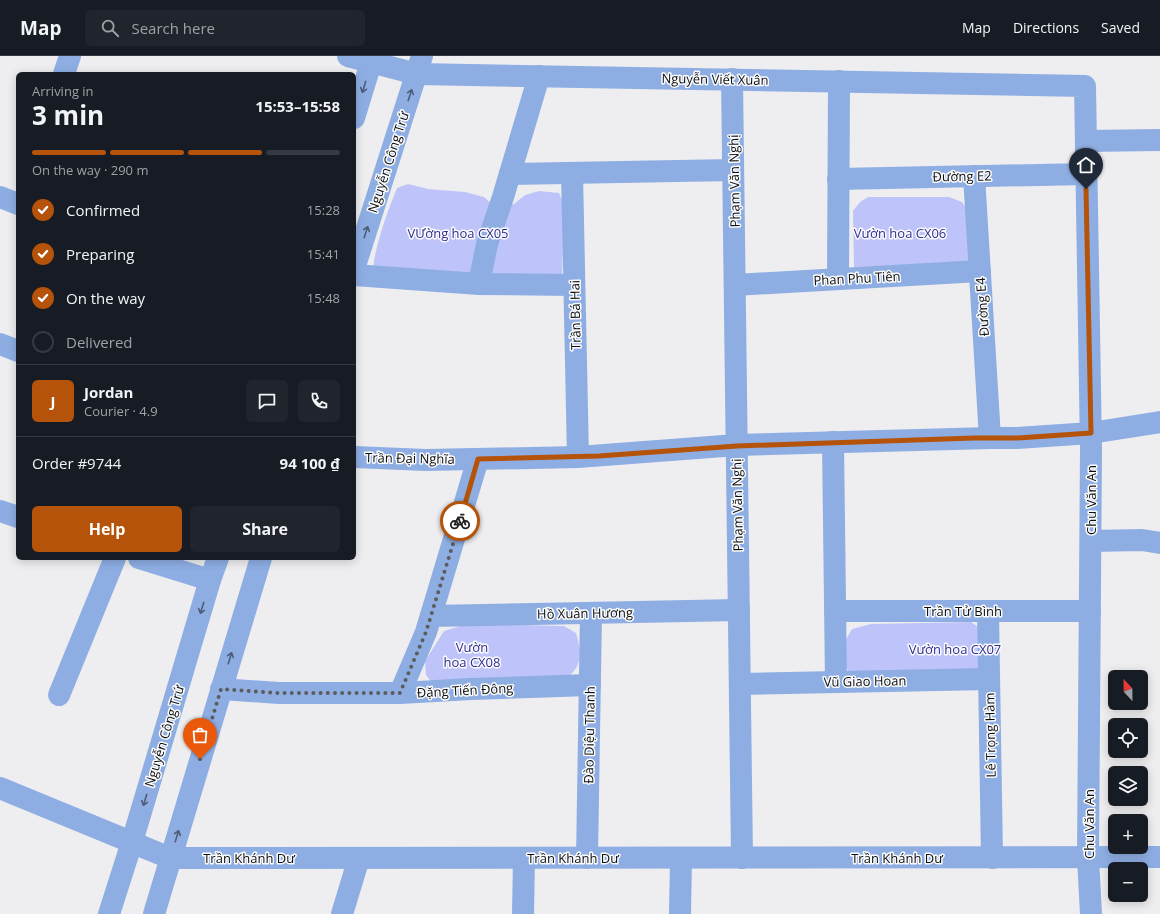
<!DOCTYPE html>
<meta charset="utf-8">
<style>
:root{--surface:#171b24;--page:#20242c;--text:#f1f3f6;--muted:#9ea1a6;--line:#363941;--accent:#b45309}
body{margin:0;font-family:"Open Sans",sans-serif;background:var(--page);color:var(--text);height:100vh;display:flex;flex-direction:column;font-size:15px;white-space:nowrap}
*{box-sizing:border-box;margin:0}
p{font-size:13px;color:var(--muted)}
.icon{flex:none;width:22px;height:22px;fill:none;stroke:currentColor;stroke-width:2;stroke-linecap:round;stroke-linejoin:round}
.map{position:relative;flex:1;overflow:hidden}
.side{position:absolute;left:16px;top:16px;width:340px;height:488px;display:flex;flex-direction:column;background:var(--surface);border-radius:6px;box-shadow:0 2px 10px #0003}
.side>*{flex:none}
.needle{width:26px;rotate:338deg}
.controls{position:absolute;left:1108px;top:614px;display:grid;gap:8px}
.controls a{display:grid;place-items:center;width:40px;height:40px;border-radius:6px;background:var(--surface);box-shadow:0 2px 10px #0003;font-size:20px}
.pin{position:absolute;display:grid;place-items:center;width:34px;height:34px;color:#fff;margin:-41px -17px;border-radius:50% 50% 50% 0;rotate:-45deg;box-shadow:0 0 4px #0007}
.pin .icon{rotate:45deg}
.courier{position:absolute;display:grid;place-items:center;width:40px;height:40px;margin:-20px;border:3px solid #b45309;border-radius:50%;background:#fff;color:#222;box-shadow:0 1px 5px #0007}
.overview em{font-style:normal;font-weight:700}
.overview div{display:flex;flex-direction:column-reverse}
.overview{display:flex;align-items:center;justify-content:space-between;height:68px;padding:0 16px}
h1{font-size:26px;font-weight:700;line-height:30px}
.bar{display:grid;grid-template-columns:repeat(4,1fr);gap:6px 4px;align-content:center;height:48px;padding:0 16px}
.bar i{height:5px;border-radius:3px;background:var(--line)}
.bar .selected{background:var(--accent)}
.bar p{grid-column:span 4}
.line{display:flex;align-items:center;gap:10px;padding:0 16px;border-top:1px solid var(--line)}
.line div{flex:1}
.round{display:grid;place-items:center;flex:none;width:42px;height:42px;border-radius:6px;background:var(--page)}
ol{padding:0 16px;list-style:none}
li{display:flex;align-items:center;gap:12px;height:44px}
li p{margin-inline-start:auto}
li .icon{padding:4px;border-radius:50%;background:var(--accent);color:#fff;stroke-width:4}
li:last-child{color:var(--muted)}
li i{width:22px;height:22px;border:2px solid var(--line);border-radius:50%}
.button{display:flex;gap:8px;margin-top:auto;padding:8px 16px}
.button a{flex:1;height:46px;border-radius:6px;background:var(--accent);color:#fff;font-size:16px;font-weight:700;line-height:46px;text-align:center}
.button a+a{background:var(--page);color:var(--text)}
header{display:flex;align-items:center;gap:24px;box-sizing:border-box;height:56px;padding:0 20px;background:var(--surface);border-bottom:1px solid var(--line)}
header strong{font-size:19px}
nav{display:flex;gap:22px;margin-inline-start:auto;font-size:14px}
.search{width:280px;height:36px;background:var(--page);display:flex;align-items:center;gap:10px;box-sizing:border-box;padding:0 14px;border-radius:6px;color:var(--muted);font-size:15px}
.map>svg:first-child{display:block}
.green{fill:#bec4f9}
.lines{fill:none;stroke-linecap:round;stroke-linejoin:round}
.minor{stroke:#8eaee3;stroke-width:22}
.oneway{stroke:#4e5e78}
.done{stroke:#5c5c5d;stroke-width:4;stroke-dasharray:0 7.2}
.route{stroke:#b45309;stroke-width:5}
.labels{text-anchor:middle;dominant-baseline:central;stroke-width:3;stroke-linejoin:round;paint-order:stroke}
.street-label{font-size:13px;fill:#0d0d0e;stroke:#fbfcfe}
.park-label{font-size:13px;fill:#332a8e;stroke:#fbfcfe}
</style>
<header>
<strong>Map</strong>
<div class="search"><svg class="icon" aria-label="search" viewBox="0 0 24 24"><circle cx="10" cy="10" r="6"/><path d="M15 15l6 6"/></svg>Search here</div>
<nav><a>Map</a><a>Directions</a><a>Saved</a></nav>
</header>
<div class="map">
<svg width="1160" height="858" viewBox="0 0 1160 858">
<rect width="100%" height="100%" fill="#eeeef1"/>
<g class="green">
<path d="M408 128 428 133 465 136 484 141 492 148H514L525 139 539 135 559 137 564 149 562 223 373 211C377 184 387 157 397 132Z"/>
<polygon points="868,141 949,141 962,146 968,155 969,212 854,215 853,155 860,146"/>
<polygon points="971,566 978,571 983,614 851,622 844,606 844,587 852,573 871,568"/>
<path d="M467 568 564 570 576 577C580 590 583 605 573 616 570 620 564 623 560 626L434 630 426 619 425 605 444 575Z"/>
</g>
<g class="lines">
<g class="minor">
<polyline points="348,0 417,18 1085,30 1091,393 1088,802 1091,858"/>
<polyline points="64,18 70,0"/>
<polyline points="732,23 742,802"/>
<polyline points="354,62 373,0"/>
<polyline points="1086,85 1160,84"/>
<polyline points="572,117 578,401"/>
<polyline points="510,118 733,114"/>
<polyline points="974,120 990,382"/>
<polyline points="838,123 1086,118"/>
<polyline points="0,141 18,148"/>
<polyline points="354,213 422,0"/>
<polyline points="354,219 479,228 574,229"/>
<polyline points="838,223 839,25"/>
<polyline points="479,228 487,188 503,141 539,20"/>
<polyline points="735,229 980,215"/>
<polyline points="0,288 18,295"/>
<polyline points="833,386 836,626"/>
<polyline points="354,401 426,404 578,401 737,389 990,382 1017,382 1091,377 1160,366"/>
<polyline points="0,455 18,461"/>
<polyline points="1091,485 1142,484 1160,487"/>
<polyline points="139,502 210,524"/>
<polyline points="835,555 1090,555"/>
<polyline points="988,555 992,802"/>
<polyline points="431,560 739,554"/>
<polyline points="740,628 989,623"/>
<polyline points="221,633 279,637 400,637 471,633 590,629"/>
<polyline points="400,637 426,576 478,403"/>
<polyline points="59,639 115,502"/>
<polyline points="0,732 170,802 1160,801"/>
<polyline points="587,802 591,557"/>
<polyline points="109,858 132,786 210,524 218,502"/>
<polyline points="154,858 261,502"/>
<polyline points="342,858 359,802"/>
<polyline points="523,858 524,802"/>
<polyline points="680,858 681,802"/>
</g>
</g>
<defs><path id="oneway-shaft" d="M-6 0H5M1.5-3L5.5 0L1.5 3" fill="none" stroke-width="1.6" stroke-linecap="round" stroke-linejoin="round"/></defs>
<g class="oneway">
<use href="#oneway-shaft" transform="translate(364 31) rotate(107)"/>
<use href="#oneway-shaft" transform="translate(410 39) rotate(-72)"/>
<use href="#oneway-shaft" transform="translate(366 176) rotate(-72)"/>
<use href="#oneway-shaft" transform="translate(202 552) rotate(107)"/>
<use href="#oneway-shaft" transform="translate(230 602) rotate(-73)"/>
<use href="#oneway-shaft" transform="translate(145 744) rotate(107)"/>
<use href="#oneway-shaft" transform="translate(177 780) rotate(-73)"/>
</g>
<g class="lines">
<polyline class="done" points="200,703 221,633 279,637 400,637 426,576 460,465"/>
<polyline class="route" points="460,465 478,403 599,400 737,390 974,382 1018,382 1091,377 1086,133"/>
</g>
<g class="labels">
<g class="street-label">
<text transform="translate(715 23) rotate(1)">Nguyễn Viết Xuân</text>
<text transform="translate(388 106) rotate(-72)">Nguyễn Công Trứ</text>
<text transform="translate(962 120) rotate(-1)">Đường E2</text>
<text transform="translate(734 125) rotate(-91)">Phạm Văn Nghị</text>
<text transform="translate(857 222) rotate(-3)">Phan Phu Tiên</text>
<text transform="translate(982 251) rotate(-94)">Đường E4</text>
<text transform="translate(575 259) rotate(-91)">Trần Bá Hai</text>
<text transform="translate(410 402) rotate(1)">Trần Đại Nghĩa</text>
<text transform="translate(1091 444) rotate(-90)">Chu Văn An</text>
<text transform="translate(737 449) rotate(-91)">Phạm Văn Nghị</text>
<text x="963" y="555">Trần Tử Bình</text>
<text transform="translate(585 557) rotate(-1)">Hồ Xuân Hương</text>
<text transform="translate(865 625) rotate(-1)">Vũ Giao Hoan</text>
<text transform="translate(465 634) rotate(-3)">Đặng Tiến Đông</text>
<text transform="translate(589 679) rotate(-89)">Đào Diệu Thanh</text>
<text transform="translate(990 679) rotate(-91)">Lê Trọng Hàm</text>
<text transform="translate(164 680) rotate(-73)">Nguyễn Công Trứ</text>
<text transform="translate(1089 768) rotate(-90)">Chu Văn An</text>
<text x="249" y="802">Trần Khánh Dư</text>
<text x="573" y="802">Trần Khánh Dư</text>
<text x="897" y="802">Trần Khánh Dư</text>
</g>
<g class="park-label">
<text x="458" y="177">VƯờng hoa CX05</text>
<text x="900" y="177">Vườn hoa CX06</text>
<text x="472" y="591">Vườn<tspan x="472" dy="15">hoa CX08</tspan></text>
<text x="955" y="593">Vườn hoa CX07</text>
</g>
</g>
</svg>
<div class="controls">
<a><svg class="needle" viewBox="-14 -14 28 28"><path d="M0-13l5 13h-10z" fill="#e53935"/><path d="M0 13l5-13h-10z" fill="#9ea1a6"/></svg></a>
<a><svg class="icon" aria-label="locate" viewBox="0 0 24 24"><circle cx="12" cy="12" r="6"/><path d="M12 2v4M12 18v4M2 12h4M18 12h4"/></svg></a>
<a><svg class="icon" aria-label="layers" viewBox="0 0 24 24"><path d="M12 4l9 5-9 5-9-5zM3 14l9 5 9-5"/></svg></a>
<a>+</a>
<a>−</a>
</div>
<div class="pin" style="left:200px;top:703px;background:#ea580c"><svg class="icon" aria-label="bag" viewBox="0 0 24 24"><path d="M5 8h14l-1 12H6zM9 8a3 3 0 0 1 6 0"/></svg></div>
<div class="pin" style="left:1086px;top:133px;background:#1f2937"><svg class="icon" aria-label="home" viewBox="0 0 24 24"><path d="M3 11l9-7 9 7M6 9v11h12V9"/></svg></div>
<div class="courier" style="left:460px;top:465px"><svg class="icon" aria-label="bike" viewBox="0 0 24 24"><circle cx="6" cy="16" r="4"/><circle cx="18" cy="16" r="4"/><path d="M6 16l4-8h5l3 8M10 8l3 8H6M13 5h3"/></svg></div>
<section class="side">
<div class="overview"><div><h1>3 min</h1><p>Arriving in</p></div><em>15:53–15:58</em></div>
<div class="bar"><i class="selected"></i><i class="selected"></i><i class="selected"></i><i></i><p>On the way · 290 m</p></div>
<ol>
<li><svg class="icon" aria-label="check" viewBox="0 0 24 24"><path d="M5 12l5 5 9-10"/></svg>Confirmed<p>15:28</p></li>
<li><svg class="icon" aria-label="check" viewBox="0 0 24 24"><path d="M5 12l5 5 9-10"/></svg>Preparing<p>15:41</p></li>
<li><svg class="icon" aria-label="check" viewBox="0 0 24 24"><path d="M5 12l5 5 9-10"/></svg>On the way<p>15:48</p></li>
<li><i></i>Delivered</li>
</ol>
<div class="line" style="height:72px"><b class="round" style="background:var(--accent);color:#fff">J</b><div><b>Jordan</b><p>Courier · 4.9</p></div><a class="round"><svg class="icon" aria-label="chat" viewBox="0 0 24 24"><path d="M4 5h16v11H9l-5 4z"/></svg></a><a class="round"><svg class="icon" aria-label="phone" viewBox="0 0 24 24"><path d="M5 4h4l2 5-3 2q2 4 5 5l2-3 5 2v4C11 20 4 13 5 4z"/></svg></a></div>
<div class="line" style="height:52px"><div>Order #9744</div><b>94 100 ₫</b></div>
<div class="button"><a>Help</a><a>Share</a></div>
</section>
</div>
